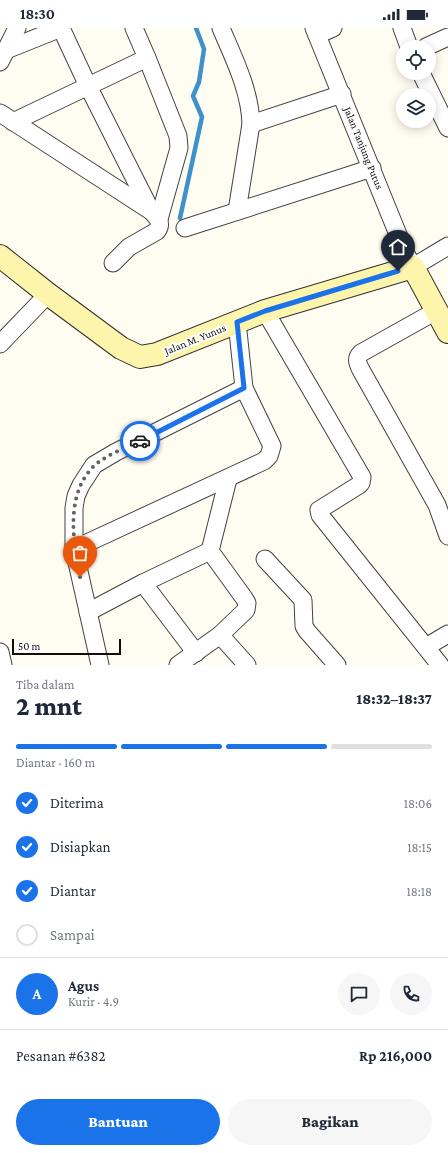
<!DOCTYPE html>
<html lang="id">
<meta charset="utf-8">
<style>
:root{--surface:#fff;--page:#f6f6f7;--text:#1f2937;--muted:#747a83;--line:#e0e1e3;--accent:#1a73e8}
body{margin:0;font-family:"Crimson Pro",serif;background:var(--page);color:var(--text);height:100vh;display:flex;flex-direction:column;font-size:15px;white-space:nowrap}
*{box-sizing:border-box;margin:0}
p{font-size:13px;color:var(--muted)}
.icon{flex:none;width:22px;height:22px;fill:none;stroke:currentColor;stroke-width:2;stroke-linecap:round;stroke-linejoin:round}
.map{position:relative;height:637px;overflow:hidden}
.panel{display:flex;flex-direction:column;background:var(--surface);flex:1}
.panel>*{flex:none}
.buttons{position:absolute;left:396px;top:12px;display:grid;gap:8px}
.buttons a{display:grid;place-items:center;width:40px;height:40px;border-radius:50%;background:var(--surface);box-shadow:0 2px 10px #0003;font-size:20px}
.scale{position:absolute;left:12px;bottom:10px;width:109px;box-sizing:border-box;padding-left:4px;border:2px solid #0f0f0f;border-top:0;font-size:11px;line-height:14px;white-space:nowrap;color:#0f0f0f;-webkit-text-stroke:3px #fff;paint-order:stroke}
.pin{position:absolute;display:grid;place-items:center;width:34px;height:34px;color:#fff;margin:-41px -17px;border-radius:50% 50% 50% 0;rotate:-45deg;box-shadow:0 0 4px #0007}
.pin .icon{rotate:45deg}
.courier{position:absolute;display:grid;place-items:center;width:40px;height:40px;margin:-20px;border:3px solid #1a73e8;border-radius:50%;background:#fff;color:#222;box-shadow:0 1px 5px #0007}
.head em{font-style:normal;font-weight:800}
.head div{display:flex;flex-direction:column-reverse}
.head{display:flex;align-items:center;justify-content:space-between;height:68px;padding:0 16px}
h1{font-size:26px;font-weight:800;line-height:30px}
.bar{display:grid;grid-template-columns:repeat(4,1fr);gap:6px 4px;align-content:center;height:48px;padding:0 16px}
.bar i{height:5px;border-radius:3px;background:var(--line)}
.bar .current{background:var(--accent)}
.bar p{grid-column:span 4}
.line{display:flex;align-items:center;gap:10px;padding:0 16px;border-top:1px solid var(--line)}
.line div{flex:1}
.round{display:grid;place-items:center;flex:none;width:42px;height:42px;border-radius:21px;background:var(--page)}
ol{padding:0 16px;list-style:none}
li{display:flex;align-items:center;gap:12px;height:44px}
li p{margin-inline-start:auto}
li .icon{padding:4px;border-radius:50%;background:var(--accent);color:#fff;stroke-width:4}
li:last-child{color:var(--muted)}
li i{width:22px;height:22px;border:2px solid var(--line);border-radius:50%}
.cta{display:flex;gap:8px;margin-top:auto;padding:8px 16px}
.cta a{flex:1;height:46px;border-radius:24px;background:var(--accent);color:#fff;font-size:16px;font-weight:800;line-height:46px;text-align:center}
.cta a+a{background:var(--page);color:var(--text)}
.status{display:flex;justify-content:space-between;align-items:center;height:28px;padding:0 20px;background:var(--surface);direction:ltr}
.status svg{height:11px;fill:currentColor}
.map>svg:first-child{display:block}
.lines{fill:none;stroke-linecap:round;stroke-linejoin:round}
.stream{stroke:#3e92cc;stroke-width:4.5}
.street-casing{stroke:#424242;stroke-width:19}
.secondary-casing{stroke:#313131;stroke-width:24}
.street{stroke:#fff;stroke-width:17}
.secondary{stroke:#fef5ad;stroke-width:22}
.done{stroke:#63625e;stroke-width:4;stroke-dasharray:0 7.2}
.route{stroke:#1a73e8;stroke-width:5}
.labels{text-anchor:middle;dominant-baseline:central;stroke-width:4;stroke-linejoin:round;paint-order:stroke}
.street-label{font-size:11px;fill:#0f0f0f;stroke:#fff}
</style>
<div class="status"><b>18:30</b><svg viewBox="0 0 49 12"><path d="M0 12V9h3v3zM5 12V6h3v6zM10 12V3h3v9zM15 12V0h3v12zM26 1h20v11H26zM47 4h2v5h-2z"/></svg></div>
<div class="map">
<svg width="448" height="637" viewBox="0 0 448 637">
<rect width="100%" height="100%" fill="#fffcf1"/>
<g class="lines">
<polyline class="stream" points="180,190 202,89 193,68 199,54 204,21 196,0"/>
<defs>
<g id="street">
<polyline points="61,0 88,58 151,183"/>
<polyline points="134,0 147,30 178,108 179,120 159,191"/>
<path d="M221 0C234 31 250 62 251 96L237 183"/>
<polyline points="314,0 406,226 413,239 448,218"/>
<polyline points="402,0 409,19"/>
<polyline points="317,7 333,0"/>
<polyline points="426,19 448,9"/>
<polyline points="6,22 61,0"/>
<polyline points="0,34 17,0"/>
<polyline points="421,45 448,100"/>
<path d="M0 85 151 183C157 189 163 195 157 203L129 219 113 235"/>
<polyline points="13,94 147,30"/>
<polyline points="251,96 342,66"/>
<polyline points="185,200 372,140"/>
<polyline points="265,283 362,449 361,455 359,457 319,482 320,487 440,637"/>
<path d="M436 283 361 325C355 331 358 336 361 342L437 477 448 508"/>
<polyline points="0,316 48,266"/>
<polyline points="74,521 264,433 269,428 272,418 244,360 237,294"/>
<polyline points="265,531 303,572 304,598 307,603 337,637"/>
<polyline points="143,555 196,625"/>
<polyline points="88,584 143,555 210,523"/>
<polyline points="220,607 247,637"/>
<polyline points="426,619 448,606"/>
<polyline points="0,624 3,637"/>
<polyline points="100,637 74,521 74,480 76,468 81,457 94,437 116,424 244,360"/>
<polyline points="178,637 220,607 246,582 247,575 244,570 210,523 228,451"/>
</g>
<polyline id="secondary" points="0,228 48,266 121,320 140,329 157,326 265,283 413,239 448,304"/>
</defs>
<use href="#street" class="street-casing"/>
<use href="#secondary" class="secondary-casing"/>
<use href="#street" class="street"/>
<use href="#secondary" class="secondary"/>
</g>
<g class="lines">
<path class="done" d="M80 549C73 514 65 466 94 438 103 429 128 418 140 413"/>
<polyline class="route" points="140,413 244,360 237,294 265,283 398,243"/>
</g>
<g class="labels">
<g class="street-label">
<text transform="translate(364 120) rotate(68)">Jalan Tanjung Putus</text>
<text transform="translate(195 311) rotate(-22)">Jalan M. Yunus</text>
</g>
</g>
</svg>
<div class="buttons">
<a><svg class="icon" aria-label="locate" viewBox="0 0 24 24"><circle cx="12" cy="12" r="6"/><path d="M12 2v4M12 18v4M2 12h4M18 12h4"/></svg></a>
<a><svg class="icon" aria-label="layers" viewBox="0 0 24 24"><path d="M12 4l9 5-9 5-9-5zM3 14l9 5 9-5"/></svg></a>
</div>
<div class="scale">50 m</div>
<div class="pin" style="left:80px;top:549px;background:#ea580c"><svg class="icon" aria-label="bag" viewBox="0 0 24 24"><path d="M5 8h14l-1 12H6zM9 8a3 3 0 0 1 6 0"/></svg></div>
<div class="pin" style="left:398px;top:243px;background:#1f2937"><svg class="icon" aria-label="home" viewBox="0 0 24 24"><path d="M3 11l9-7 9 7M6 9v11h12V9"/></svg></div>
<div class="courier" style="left:140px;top:413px"><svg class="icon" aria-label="car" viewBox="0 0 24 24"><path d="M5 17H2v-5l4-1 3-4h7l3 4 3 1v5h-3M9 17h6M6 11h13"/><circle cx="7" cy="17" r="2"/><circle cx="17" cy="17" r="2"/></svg></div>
</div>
<section class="panel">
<div class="head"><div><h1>2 mnt</h1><p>Tiba dalam</p></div><em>18:32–18:37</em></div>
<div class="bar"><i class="current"></i><i class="current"></i><i class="current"></i><i></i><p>Diantar · 160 m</p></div>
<ol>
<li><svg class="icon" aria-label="check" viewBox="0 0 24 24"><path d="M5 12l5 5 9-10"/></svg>Diterima<p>18:06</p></li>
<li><svg class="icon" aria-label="check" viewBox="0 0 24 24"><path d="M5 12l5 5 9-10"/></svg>Disiapkan<p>18:15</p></li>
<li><svg class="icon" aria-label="check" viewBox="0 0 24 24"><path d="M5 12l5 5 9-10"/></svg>Diantar<p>18:18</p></li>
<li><i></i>Sampai</li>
</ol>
<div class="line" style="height:72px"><b class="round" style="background:var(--accent);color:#fff">A</b><div><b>Agus</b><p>Kurir · 4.9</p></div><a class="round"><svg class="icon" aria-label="chat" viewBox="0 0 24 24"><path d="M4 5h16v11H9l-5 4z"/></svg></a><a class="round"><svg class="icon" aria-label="phone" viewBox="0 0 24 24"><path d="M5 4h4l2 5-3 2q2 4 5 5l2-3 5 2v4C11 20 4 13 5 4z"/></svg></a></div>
<div class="line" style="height:52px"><div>Pesanan #6382</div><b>Rp 216,000</b></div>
<div class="cta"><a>Bantuan</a><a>Bagikan</a></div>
</section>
